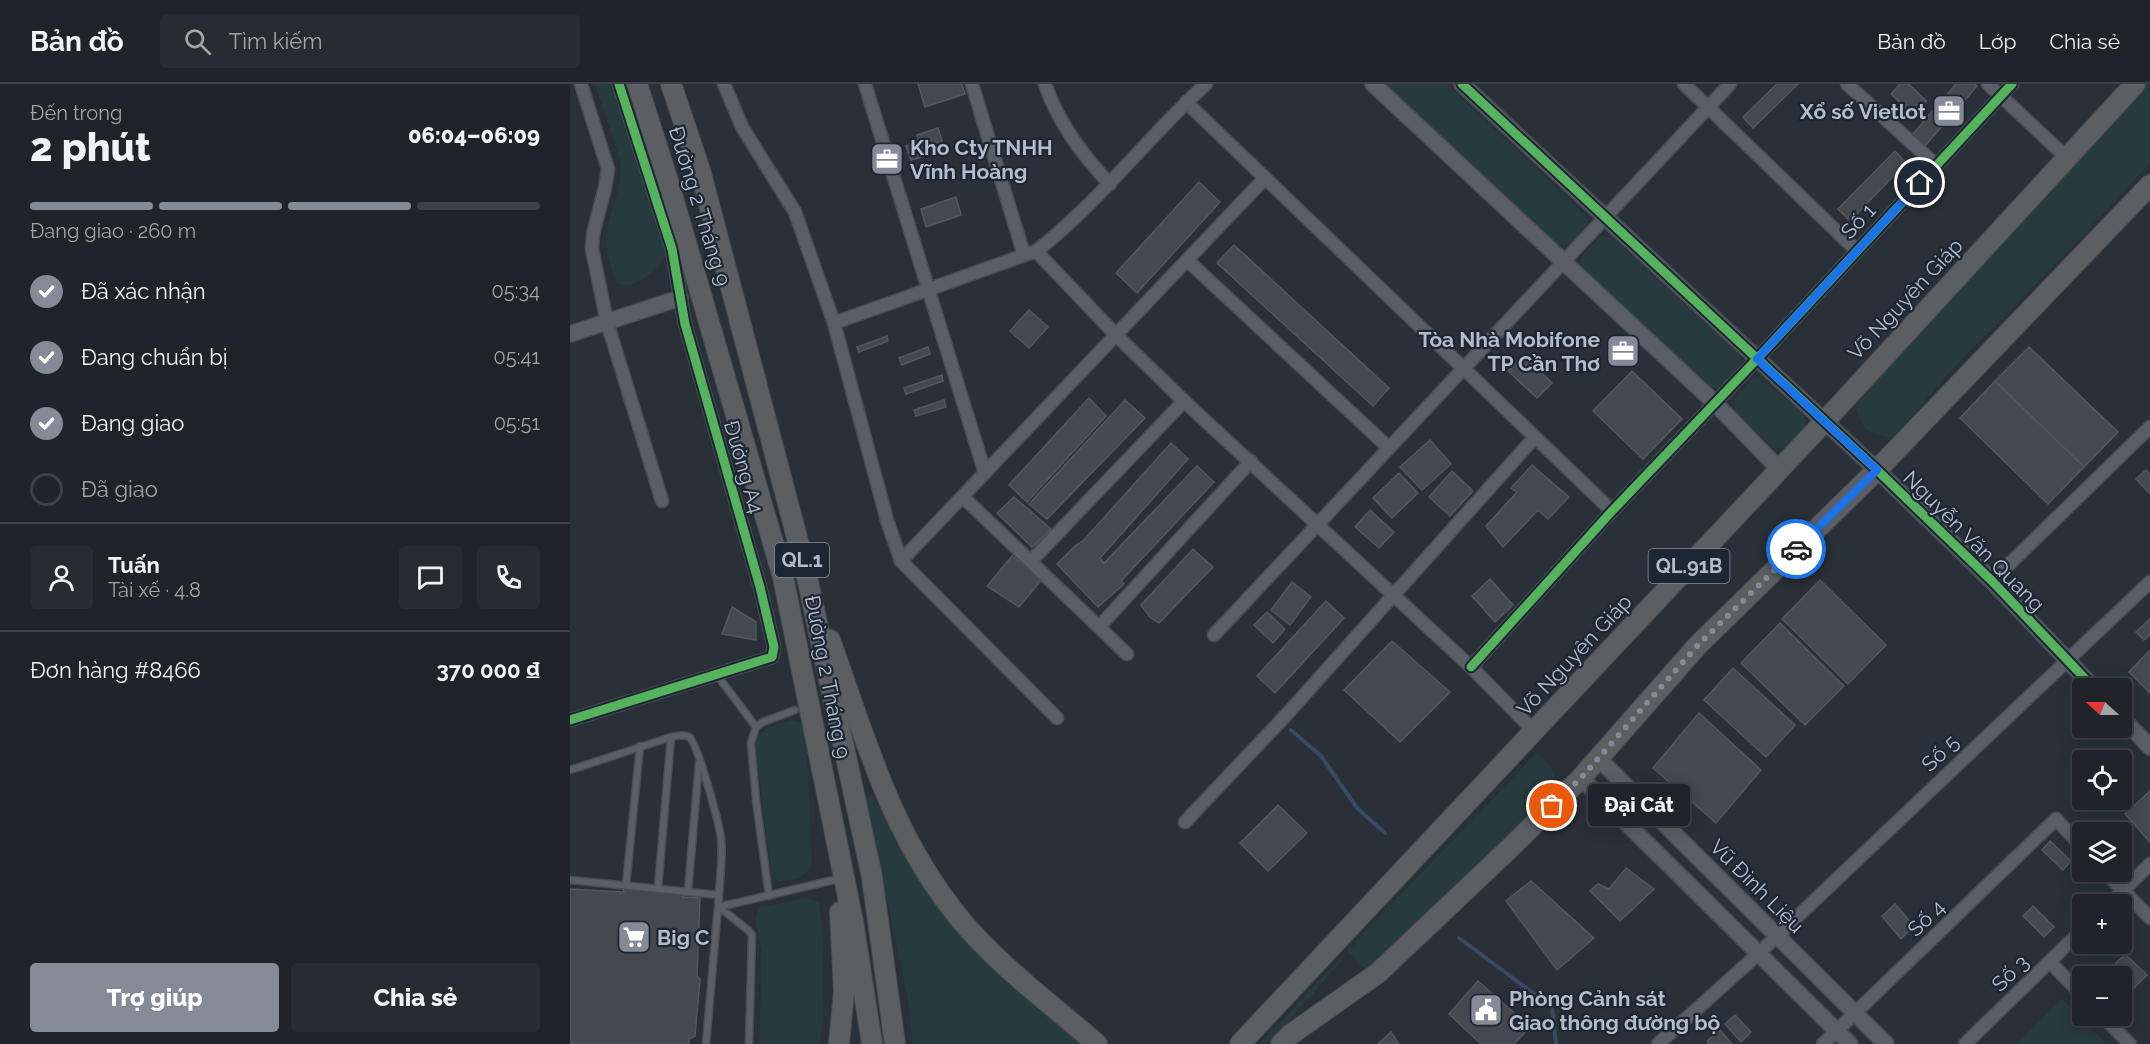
<!DOCTYPE html>
<html lang="vi">
<meta charset="utf-8">
<style>
:root{--surface:#20242a;--page:#282c32;--text:#f1f3f6;--muted:#a2a4a8;--line:#3d4147;--accent:#848b96}
body{margin:0;font-family:Raleway,sans-serif;background:var(--page);color:var(--text);height:100vh;display:flex;flex-direction:column;font-size:22px;white-space:nowrap}
*{box-sizing:border-box;margin:0}
p{font-size:20px;color:var(--muted)}
.icon{flex:none;width:33px;height:33px;fill:none;stroke:currentColor;stroke-width:2;stroke-linecap:round;stroke-linejoin:round}
.map{position:relative;flex:1;overflow:hidden}
.drawer{display:flex;flex-direction:column;background:var(--surface);width:570px}
.drawer>*{flex:none}
.needle{width:39px;rotate:291deg}
.fabs{position:absolute;left:1502px;top:594px;display:grid;gap:12px}
.fabs a{display:grid;place-items:center;width:60px;height:60px;border-radius:6px;background:var(--surface);box-shadow:0 3px 15px #0003,0 0 0 2px var(--line);font-size:30px}
.pin{position:absolute;display:grid;place-items:center;width:51px;height:51px;color:#fff;margin:-26px;border:3px solid #fff;border-radius:50%;box-shadow:0 2px 6px #0007}
.courier{position:absolute;display:grid;place-items:center;width:60px;height:60px;margin:-30px;border:4px solid #1a73e8;border-radius:50%;background:#fff;color:#222;box-shadow:0 2px 8px #0007}
.bubble{position:absolute;height:42px;border-radius:6px;background:var(--surface);box-shadow:0 3px 15px #0003,0 0 0 2px var(--line);font-size:20px;font-weight:800;line-height:42px;text-align:center}
.overview em{font-style:normal;font-weight:800}
.overview div{display:flex;flex-direction:column-reverse}
.overview{display:flex;align-items:center;justify-content:space-between;height:102px;padding:0 30px}
h1{font-size:39px;font-weight:800;line-height:45px}
.bar{display:grid;grid-template-columns:repeat(4,1fr);gap:9px 6px;align-content:center;height:72px;padding:0 30px}
.bar i{height:8px;border-radius:4px;background:var(--line)}
.bar .on{background:var(--accent)}
.bar p{grid-column:span 4}
.line{display:flex;align-items:center;gap:15px;padding:0 30px;border-top:2px solid var(--line)}
.line div{flex:1}
.round{display:grid;place-items:center;flex:none;width:63px;height:63px;border-radius:6px;background:var(--page)}
ol{padding:0 30px;list-style:none}
li{display:flex;align-items:center;gap:18px;height:66px}
li p{margin-inline-start:auto}
li .icon{padding:6px;border-radius:50%;background:var(--accent);color:#fff;stroke-width:4}
li:last-child{color:var(--muted)}
li i{width:33px;height:33px;border:3px solid var(--line);border-radius:50%}
.action{display:flex;gap:12px;margin-top:auto;padding:12px 30px}
.action a{flex:1;height:69px;border-radius:6px;background:var(--accent);color:#fff;font-size:24px;font-weight:800;line-height:69px;text-align:center}
.action a+a{background:var(--page);color:var(--text)}
header{display:flex;align-items:center;gap:36px;box-sizing:border-box;height:84px;padding:0 30px;background:var(--surface);border-bottom:2px solid var(--line)}
header strong{font-size:28px}
nav{display:flex;gap:33px;margin-inline-start:auto;font-size:21px}
.search{width:420px;height:54px;background:var(--page);display:flex;align-items:center;gap:15px;box-sizing:border-box;padding:0 21px;border-radius:6px;color:var(--muted);font-size:22px}
main{display:flex;flex:1;min-height:0}
.map>svg:first-child{display:block}
.green{fill:#273a3e}
.lines{fill:none;stroke-linecap:round;stroke-linejoin:round}
.stream{stroke:#384963;stroke-width:4}
.building{fill:#444950;stroke:#52575f;stroke-width:1.5}
.service-casing{stroke:#484c53;stroke-width:9}
.minor-casing{stroke:#484c53;stroke-width:15}
.tertiary-casing{stroke:#484c53;stroke-width:18}
.trunk-casing{stroke:#474c53;stroke-width:22}
.service{stroke:#5a5e66;stroke-width:6}
.minor{stroke:#5a5e66;stroke-width:12}
.tertiary{stroke:#5a5e66;stroke-width:15}
.trunk{stroke:#5b5f64;stroke-width:20}
.cycleway-casing{stroke:#1d2633;stroke-width:13}
.cycleway{stroke:#56b35d;stroke-width:9}
.done{stroke:#848b96;stroke-width:6;stroke-dasharray:0 10.8}
.route{stroke:#1a73e8;stroke-width:8}
.labels{text-anchor:middle;dominant-baseline:central;stroke-width:4.5;stroke-linejoin:round;paint-order:stroke}
.shield{fill:#1d2633;stroke:#878f9c;stroke-width:1.5}
.shield-label{font-size:20px;font-weight:bold;fill:#b4bcc9}
.poi-label{font-size:21px;font-weight:bold;fill:#b4bcc9;stroke:#1d2633;text-anchor:start}
.street-label{font-size:21px;fill:#b4bcc9;stroke:#1d2633}
</style>
<header>
<strong>Bản đồ</strong>
<div class="search"><svg class="icon" aria-label="search" viewBox="0 0 24 24"><circle cx="10" cy="10" r="6"/><path d="M15 15l6 6"/></svg>Tìm kiếm</div>
<nav><a>Bản đồ</a><a>Lớp</a><a>Chia sẻ</a></nav>
</header>
<main>
<section class="drawer">
<div class="overview"><div><h1>2 phút</h1><p>Đến trong</p></div><em>06:04–06:09</em></div>
<div class="bar"><i class="on"></i><i class="on"></i><i class="on"></i><i></i><p>Đang giao · 260 m</p></div>
<ol>
<li><svg class="icon" aria-label="check" viewBox="0 0 24 24"><path d="M5 12l5 5 9-10"/></svg>Đã xác nhận<p>05:34</p></li>
<li><svg class="icon" aria-label="check" viewBox="0 0 24 24"><path d="M5 12l5 5 9-10"/></svg>Đang chuẩn bị<p>05:41</p></li>
<li><svg class="icon" aria-label="check" viewBox="0 0 24 24"><path d="M5 12l5 5 9-10"/></svg>Đang giao<p>05:51</p></li>
<li><i></i>Đã giao</li>
</ol>
<div class="line" style="height:108px"><a class="round"><svg class="icon" aria-label="person" viewBox="0 0 24 24"><circle cx="12" cy="8" r="4"/><path d="M4 21q1-7 8-7t8 7"/></svg></a><div><b>Tuấn</b><p>Tài xế · 4.8</p></div><a class="round"><svg class="icon" aria-label="chat" viewBox="0 0 24 24"><path d="M4 5h16v11H9l-5 4z"/></svg></a><a class="round"><svg class="icon" aria-label="phone" viewBox="0 0 24 24"><path d="M5 4h4l2 5-3 2q2 4 5 5l2-3 5 2v4C11 20 4 13 5 4z"/></svg></a></div>
<div class="line" style="height:78px"><div>Đơn hàng #8466</div><b>370 000 ₫</b></div>
<div class="action"><a>Trợ giúp</a><a>Chia sẻ</a></div>
</section>
<div class="map">
<svg width="1580" height="960" viewBox="0 0 1580 960">
<rect width="100%" height="100%" fill="#2a3038"/>
<g class="green">
<path d="M25 0H44L79 108 96 172C86 187 66 206 47 200 42 186 35 168 36 154 38 127 54 104 50 76Z"/>
<path d="M813 0H877L1015 131 1019 141C1008 152 999 167 984 160Z"/>
<path d="M1577 0H1580V79L1522 142 1384 283 1331 345 1319 354C1295 347 1291 345 1286 320L1331 266 1542 36Z"/>
<path d="M1031 152 1043 154 1169 271 1170 286 1150 304 1138 303 1010 184C1008 171 1023 161 1031 152Z"/>
<polygon points="1183,294 1191,296 1233,328 1236,335 1236,342 1214,365 1204,364 1164,327 1165,314"/>
<path d="M223 636 232 639 236 646 242 780C235 795 223 795 209 798L201 791 186 662C189 642 207 641 223 636Z"/>
<path d="M966 669C978 676 988 690 985 704L802 885 797 887 778 868 744 909 697 960H689Z"/>
<polygon points="303,711 358,799 447,903 511,960 343,960 337,910 295,714"/>
<path d="M238 814 249 818C255 865 255 913 250 960H189L192 871 185 836 189 823Z"/>
<polygon points="1492,915 1537,960 1446,960"/>
</g>
<g class="lines">
<g class="stream">
<polyline points="721,646 751,672 787,724 815,749"/>
<polyline points="889,854 982,923 986,960"/>
</g>
</g>
<g class="building">
<polygon points="348,0 392,0 395,10 355,23"/>
<polygon points="1207,0 1228,0 1183,44 1173,33"/>
<polygon points="1330,0 1339,0 1356,17 1343,31 1321,10"/>
<polygon points="1386,0 1405,0 1407,2 1355,62 1342,51"/>
<polygon points="368,44 375,67 341,76 336,62 349,58 347,51"/>
<polygon points="1325,67 1336,79 1280,137 1268,125"/>
<polygon points="629,98 650,118 567,209 546,189"/>
<polygon points="386,113 391,131 356,143 351,125"/>
<polygon points="664,161 819,304 803,322 647,179"/>
<polygon points="459,226 478,243 459,264 440,247"/>
<polygon points="317,252 318,257 289,268 287,263"/>
<polygon points="358,263 360,270 332,281 329,274"/>
<polygon points="1459,263 1548,348 1514,383 1425,297"/>
<polygon points="953,271 982,299 967,314 938,287"/>
<polygon points="1062,287 1112,335 1073,375 1023,327"/>
<polygon points="372,291 373,297 336,310 334,304"/>
<polygon points="1425,297 1514,383 1478,420 1390,334"/>
<polygon points="519,314 536,332 457,418 439,401"/>
<polygon points="374,316 376,323 346,332 344,326"/>
<polygon points="555,316 575,334 477,435 459,420"/>
<polygon points="860,356 881,380 852,406 830,383"/>
<polygon points="601,359 618,375 530,474 534,479 627,382 644,398 551,497 554,500 528,523 487,480 506,461 513,457"/>
<polygon points="962,381 999,413 978,435 968,426 933,463 916,442 947,408 941,404"/>
<polygon points="1576,386 1580,390 1580,410 1566,395"/>
<polygon points="882,387 903,407 880,432 859,413"/>
<polygon points="829,389 848,409 822,434 803,414"/>
<polygon points="444,413 481,445 462,463 427,429"/>
<polygon points="800,426 824,448 809,464 785,443"/>
<polygon points="623,465 643,483 589,539 580,533 571,521"/>
<polygon points="442,472 472,495 449,523 417,502"/>
<polygon points="920,495 943,521 925,538 902,512"/>
<polygon points="1250,496 1316,561 1278,600 1212,535"/>
<polygon points="722,498 741,513 720,541 701,526"/>
<polygon points="756,517 774,534 705,609 687,592"/>
<polygon points="162,523 186,538 186,556 152,550"/>
<polygon points="697,528 715,545 703,559 684,541"/>
<polygon points="1580,535 1580,551 1574,556 1566,548"/>
<polygon points="1210,539 1274,602 1235,641 1171,579"/>
<polygon points="822,557 880,608 830,658 774,606"/>
<polygon points="1580,566 1580,609 1559,588"/>
<polygon points="1163,584 1225,641 1196,673 1134,616"/>
<polygon points="1129,629 1191,686 1146,739 1083,684"/>
<polygon points="1580,707 1580,758 1555,730"/>
<polygon points="708,721 737,749 698,787 670,759"/>
<polygon points="1480,757 1501,777 1493,786 1472,766"/>
<polygon points="1056,784 1084,805 1050,837 1020,807 1028,800 1039,805"/>
<polygon points="961,797 1024,854 987,886 936,817"/>
<polygon points="53,802 113,807 113,813 130,814 127,892 130,895 125,952 119,955 119,960 0,960 0,805 54,808"/>
<polygon points="1325,820 1344,842 1331,855 1312,832"/>
<polygon points="1463,822 1484,843 1474,853 1453,832"/>
<polygon points="1555,870 1577,891 1553,915 1551,913 1551,892 1533,892"/>
<polygon points="908,897 960,943 944,960 911,960 879,930"/>
<polygon points="1165,931 1181,948 1171,958 1155,940"/>
<polygon points="1150,946 1162,960 1139,960 1137,957"/>
<polygon points="821,948 829,960 808,960"/>
</g>
<g class="lines">
<defs>
<g id="service">
<polyline points="147,591 186,643"/>
<path d="M0 686 101 653C107 652 113 650 119 653 128 659 149 740 151 754 153 773 150 792 149 811"/>
<polyline points="0,796 149,811 136,960"/>
<polyline points="56,801 70,662"/>
<polyline points="88,804 101,653"/>
<polyline points="118,807 129,679"/>
<polyline points="199,812 186,716 181,659 186,643 193,638 225,626"/>
<polyline points="149,823 178,846 182,851 179,960"/>
<polyline points="149,823 268,795"/>
</g>
<g id="minor">
<polyline points="11,0 38,85 35,104 23,150 22,165 37,238 92,417"/>
<polyline points="154,0 172,43 225,128 264,239 317,436 331,477 487,634"/>
<polyline points="295,0 415,389"/>
<polyline points="402,0 454,171"/>
<path d="M475 0C488 38 512 71 540 100"/>
<polyline points="1114,0 1287,167"/>
<polyline points="1277,0 1366,81"/>
<polyline points="1418,0 1497,74"/>
<polyline points="616,18 1042,427"/>
<polyline points="466,167 546,251 614,317 901,583 965,648"/>
<polyline points="617,176 819,364"/>
<path d="M264 239 466 167C483 155 498 140 514 125 556 84 593 39 636 0"/>
<polyline points="393,413 557,570"/>
<polyline points="331,477 695,94"/>
<polyline points="461,477 614,317"/>
<polyline points="1422,497 1580,343"/>
<polyline points="529,543 681,377"/>
<polyline points="644,551 1160,0"/>
<polyline points="901,583 1042,427 1187,275 1442,0"/>
<polyline points="0,636 202,573 204,563 190,503 115,240 102,165 49,0"/>
<polyline points="615,738 718,629 965,353"/>
<polyline points="1535,788 1580,834"/>
<polyline points="1539,820 1580,780"/>
<polyline points="1480,878 1512,911"/>
<polyline points="1532,932 1560,960"/>
<polyline points="1088,960 1188,870 1580,498"/>
<polyline points="1253,960 1486,735 1512,763"/>
<polyline points="1395,960 1512,846"/>
</g>
<g id="tertiary">
<polyline points="803,0 1145,319 1209,385"/>
<polyline points="892,0 1307,386 1422,497 1524,604"/>
<polyline points="0,250 110,214"/>
<polyline points="1551,633 1580,663"/>
<polyline points="1028,674 1316,960"/>
<polyline points="1011,694 1280,960"/>
</g>
<g id="trunk">
<polyline points="67,0 98,97 213,493 283,838 302,960"/>
<polyline points="101,0 130,86 235,484 302,793 325,960"/>
<path d="M260 556C296 656 321 751 390 835 429 882 481 920 527 960"/>
<polyline points="269,960 274,908 270,828"/>
<polyline points="670,960 1255,337 1565,0"/>
<polyline points="711,960 720,951 808,889 940,764 1011,694 1128,561 1307,386 1580,101"/>
</g>
</defs>
<use href="#service" class="service-casing"/>
<use href="#minor" class="minor-casing"/>
<use href="#tertiary" class="tertiary-casing"/>
<use href="#trunk" class="trunk-casing"/>
<use href="#service" class="service"/>
<use href="#minor" class="minor"/>
<use href="#tertiary" class="tertiary"/>
<use href="#trunk" class="trunk"/>
<defs>
<g id="cycleway">
<polyline points="892,0 1307,386 1422,497 1524,604"/>
<polyline points="901,583 1042,427 1187,275 1442,0"/>
<polyline points="0,636 202,573 204,563 190,503 115,240 102,165 49,0"/>
</g>
</defs>
<use href="#cycleway" class="cycleway-casing"/>
<use href="#cycleway" class="cycleway"/>
</g>
<g class="lines">
<polyline class="done" points="982,722 1011,694 1128,561 1226,465"/>
<polyline class="route" points="1226,465 1307,386 1187,275 1350,99"/>
</g>
<defs>
<symbol id="office-square" viewBox="-11 -11 22 22"><rect x="-9" y="-9" width="18" height="18" rx="4" fill="#848b96" stroke="#1d2633"/><path d="M-6-3h4V-5.5h4V-3h4V5H-6ZM-1-4.5V-3h2v-1.5ZM-6 0V1H6V0Z" fill="#fff"/></symbol>
<symbol id="supermarket-square" viewBox="-11 -11 22 22"><rect x="-9" y="-9" width="18" height="18" rx="4" fill="#848b96" stroke="#1d2633"/><path d="M-6-5.5h2.5l.6 2H6L4.5 2H-2.5L-4.4-4H-6ZM-1.5 3.2a1.3 1.3 0 1 0 .1 0ZM3 3.2a1.3 1.3 0 1 0 .1 0Z" fill="#fff"/></symbol>
<symbol id="civic-square" viewBox="-11 -11 22 22"><rect x="-9" y="-9" width="18" height="18" rx="4" fill="#848b96" stroke="#1d2633"/><path d="M-.6-6.5H3V-4.5H.6V-3L4-1V1h2V6H-6V1h2V-1L-.6-3ZM-1.2 2.5V6h2.4V2.5Z" fill="#fff"/></symbol>
</defs>
<g fill-rule="evenodd">
<use href="#office-square" x="1360" y="8" width="38" height="38"/>
<use href="#office-square" x="298" y="56" width="38" height="38"/>
<use href="#office-square" x="1034" y="248" width="38" height="38"/>
<use href="#supermarket-square" x="45" y="834" width="38" height="38"/>
<use href="#civic-square" x="897" y="907" width="38" height="38"/>
</g>
<g class="labels">
<g class="shield">
<rect x="205" y="459" width="54" height="34" rx="4.5"/>
<rect x="1078.5" y="465" width="81" height="34" rx="4.5"/>
</g>
<g class="shield-label">
<text x="232" y="476">QL.1</text>
<text x="1119" y="482">QL.91B</text>
</g>
<g class="poi-label">
<text x="1356" y="27" text-anchor="end">Xổ số Vietlot</text>
<text x="340" y="63">Kho Cty TNHH<tspan x="340" dy="24">Vĩnh Hoàng</tspan></text>
<text x="1030" y="255" text-anchor="end">Tòa Nhà Mobifone<tspan x="1030" dy="24">TP Cần Thơ</tspan></text>
<text x="87" y="853">Big C</text>
<text x="939" y="914">Phòng Cảnh sát<tspan x="939" dy="24">Giao thông đường bộ</tspan></text>
</g>
<g class="street-label">
<text transform="translate(130 122) rotate(73)">Đường 2 Tháng 9</text>
<text transform="translate(1288 137) rotate(-47)">Số 1</text>
<text transform="translate(1335 215) rotate(-47)">Võ Nguyên Giáp</text>
<text transform="translate(174 383) rotate(74)">Đường A4</text>
<text transform="translate(1404 457) rotate(45)">Nguyễn Văn Quang</text>
<text transform="translate(1004 571) rotate(-47)">Võ Nguyên Giáp</text>
<text transform="translate(258 593) rotate(79)">Đường 2 Tháng 9</text>
<text transform="translate(1370 669) rotate(-44)">Số 5</text>
<text transform="translate(1187 802) rotate(45)">Vũ Đình Liệu</text>
<text transform="translate(1356 834) rotate(-44)">Số 4</text>
<text transform="translate(1440 889) rotate(-44)">Số 3</text>
</g>
</g>
</svg>
<div class="fabs">
<a><svg class="needle" viewBox="-14 -14 28 28"><path d="M0-13l5 13h-10z" fill="#e53935"/><path d="M0 13l5-13h-10z" fill="#a2a4a8"/></svg></a>
<a><svg class="icon" aria-label="locate" viewBox="0 0 24 24"><circle cx="12" cy="12" r="6"/><path d="M12 2v4M12 18v4M2 12h4M18 12h4"/></svg></a>
<a><svg class="icon" aria-label="layers" viewBox="0 0 24 24"><path d="M12 4l9 5-9 5-9-5zM3 14l9 5 9-5"/></svg></a>
<a>+</a>
<a>−</a>
</div>
<div class="pin" style="left:982px;top:722px;background:#ea580c"><svg class="icon" aria-label="bag" viewBox="0 0 24 24"><path d="M5 8h14l-1 12H6zM9 8a3 3 0 0 1 6 0"/></svg></div>
<div class="pin" style="left:1350px;top:99px;background:#1f2937"><svg class="icon" aria-label="home" viewBox="0 0 24 24"><path d="M3 11l9-7 9 7M6 9v11h12V9"/></svg></div>
<div class="courier" style="left:1226px;top:465px"><svg class="icon" aria-label="car" viewBox="0 0 24 24"><path d="M5 17H2v-5l4-1 3-4h7l3 4 3 1v5h-3M9 17h6M6 11h13"/><circle cx="7" cy="17" r="2"/><circle cx="17" cy="17" r="2"/></svg></div>
<div class="bubble" style="left:1018px;top:700px;width:102px">Đại Cát</div>
</div>
</main>
